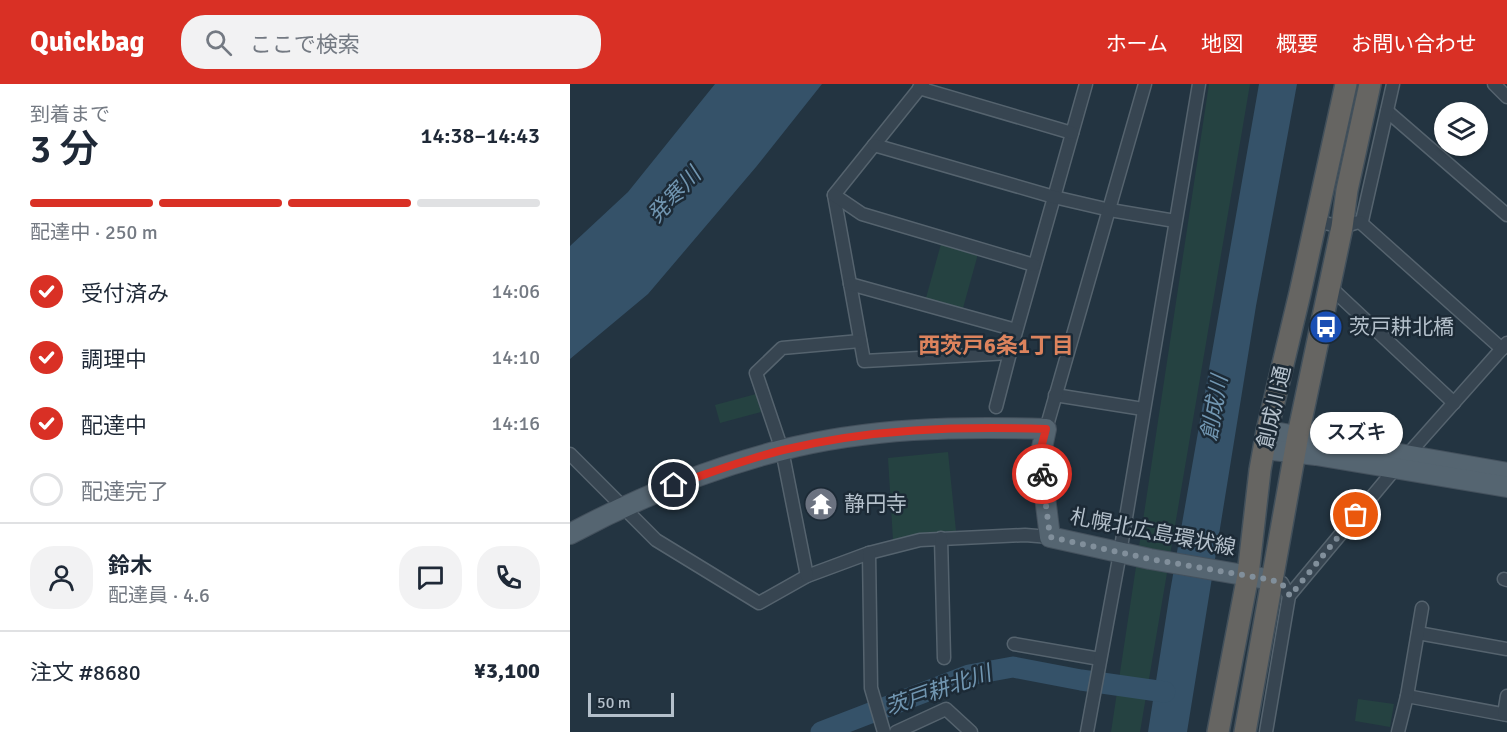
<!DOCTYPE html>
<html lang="ja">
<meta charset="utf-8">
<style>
:root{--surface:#fff;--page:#f2f2f3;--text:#1f2937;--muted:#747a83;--line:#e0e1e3;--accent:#d93025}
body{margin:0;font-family:Signika,"Noto Sans JP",sans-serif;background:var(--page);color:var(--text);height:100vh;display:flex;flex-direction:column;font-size:22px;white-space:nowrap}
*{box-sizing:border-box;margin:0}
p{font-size:20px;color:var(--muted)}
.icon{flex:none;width:33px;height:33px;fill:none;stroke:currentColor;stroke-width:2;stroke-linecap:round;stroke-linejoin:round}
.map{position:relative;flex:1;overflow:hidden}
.drawer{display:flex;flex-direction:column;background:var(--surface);width:570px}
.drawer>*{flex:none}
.buttons{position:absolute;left:864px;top:18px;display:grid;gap:12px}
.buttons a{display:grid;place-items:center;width:54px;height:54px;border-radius:50%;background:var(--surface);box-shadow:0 2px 4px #0004;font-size:30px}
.scale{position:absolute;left:18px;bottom:15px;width:86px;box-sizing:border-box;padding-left:6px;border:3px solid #b4c0cb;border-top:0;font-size:16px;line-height:21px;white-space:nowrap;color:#b4c0cb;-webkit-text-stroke:4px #1c2a36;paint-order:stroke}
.pin{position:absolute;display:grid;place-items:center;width:51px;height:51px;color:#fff;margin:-26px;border:3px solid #fff;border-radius:50%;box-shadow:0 2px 6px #0007}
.courier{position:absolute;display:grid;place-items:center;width:60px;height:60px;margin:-30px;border:4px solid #d93025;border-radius:50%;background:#fff;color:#222;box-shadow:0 2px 8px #0007}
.bubble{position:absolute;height:42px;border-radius:21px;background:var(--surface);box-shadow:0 2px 4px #0004;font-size:20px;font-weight:600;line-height:42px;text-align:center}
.overview em{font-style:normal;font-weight:600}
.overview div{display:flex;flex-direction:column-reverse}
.overview{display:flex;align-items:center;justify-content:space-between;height:102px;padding:0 30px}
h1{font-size:39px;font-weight:600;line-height:45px}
.bar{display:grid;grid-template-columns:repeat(4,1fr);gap:9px 6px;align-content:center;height:72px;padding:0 30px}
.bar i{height:8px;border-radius:4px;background:var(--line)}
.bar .selected{background:var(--accent)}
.bar p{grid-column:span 4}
.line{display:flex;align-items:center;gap:15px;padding:0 30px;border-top:2px solid var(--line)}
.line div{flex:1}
.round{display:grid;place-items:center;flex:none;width:63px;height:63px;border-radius:24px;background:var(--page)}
ol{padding:0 30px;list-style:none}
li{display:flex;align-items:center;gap:18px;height:66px}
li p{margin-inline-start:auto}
li .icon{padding:6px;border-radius:50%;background:var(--accent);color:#fff;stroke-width:4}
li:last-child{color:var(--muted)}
li i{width:33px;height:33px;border:3px solid var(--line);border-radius:50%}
header{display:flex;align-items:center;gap:36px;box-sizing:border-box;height:84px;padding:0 30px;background:var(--accent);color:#fff}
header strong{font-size:28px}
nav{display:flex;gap:33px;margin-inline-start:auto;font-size:21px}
.search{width:420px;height:54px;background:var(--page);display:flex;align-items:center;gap:15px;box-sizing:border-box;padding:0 21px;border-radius:24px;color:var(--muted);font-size:22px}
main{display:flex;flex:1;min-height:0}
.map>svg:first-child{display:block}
.green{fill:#254241}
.water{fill:#355269}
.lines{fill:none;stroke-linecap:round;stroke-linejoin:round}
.river{stroke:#355269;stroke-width:21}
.minor-casing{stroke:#55636e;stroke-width:15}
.primary-casing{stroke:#44515d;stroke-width:22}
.trunk-casing{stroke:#42505b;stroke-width:24}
.minor{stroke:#374551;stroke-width:12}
.primary{stroke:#556571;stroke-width:20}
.trunk{stroke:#666562;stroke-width:21}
.done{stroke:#818f9b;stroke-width:6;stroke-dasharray:0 10.8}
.route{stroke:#d93025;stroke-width:8}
.labels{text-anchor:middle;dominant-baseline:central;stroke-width:5;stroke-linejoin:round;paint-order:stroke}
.poi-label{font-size:21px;fill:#b4c0cb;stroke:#1c2a36;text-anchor:start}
.street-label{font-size:21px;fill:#b4c0cb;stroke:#1c2a36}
.water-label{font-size:22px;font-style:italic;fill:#7196b1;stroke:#1c2a36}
.neighbourhood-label{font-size:22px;font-weight:bold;fill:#dd835d;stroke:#1c2a36}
</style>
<header>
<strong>Quickbag</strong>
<div class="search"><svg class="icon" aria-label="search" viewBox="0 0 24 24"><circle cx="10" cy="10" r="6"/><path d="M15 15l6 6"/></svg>ここで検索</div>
<nav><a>ホーム</a><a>地図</a><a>概要</a><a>お問い合わせ</a></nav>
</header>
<main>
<section class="drawer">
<div class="overview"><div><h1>3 分</h1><p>到着まで</p></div><em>14:38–14:43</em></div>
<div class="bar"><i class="selected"></i><i class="selected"></i><i class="selected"></i><i></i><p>配達中 · 250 m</p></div>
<ol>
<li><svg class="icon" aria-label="check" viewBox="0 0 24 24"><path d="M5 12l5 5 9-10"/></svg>受付済み<p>14:06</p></li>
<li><svg class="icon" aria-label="check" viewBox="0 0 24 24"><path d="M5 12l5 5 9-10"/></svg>調理中<p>14:10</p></li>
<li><svg class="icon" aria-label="check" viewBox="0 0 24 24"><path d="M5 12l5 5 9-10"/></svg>配達中<p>14:16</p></li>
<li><i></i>配達完了</li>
</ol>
<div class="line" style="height:108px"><a class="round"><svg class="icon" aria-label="person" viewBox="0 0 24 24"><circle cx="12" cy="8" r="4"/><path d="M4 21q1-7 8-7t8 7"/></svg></a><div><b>鈴木</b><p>配達員 · 4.6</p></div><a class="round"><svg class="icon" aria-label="chat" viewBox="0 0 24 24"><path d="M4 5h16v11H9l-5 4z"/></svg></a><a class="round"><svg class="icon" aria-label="phone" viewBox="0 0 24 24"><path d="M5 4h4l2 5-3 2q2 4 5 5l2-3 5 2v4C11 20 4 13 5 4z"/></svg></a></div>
<div class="line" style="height:78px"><div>注文 #8680</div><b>¥3,100</b></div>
</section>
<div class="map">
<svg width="937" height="648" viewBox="0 0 937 648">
<rect width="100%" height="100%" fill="#233441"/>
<g class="green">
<polygon points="639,0 680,0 570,648 541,648"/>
<polygon points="371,160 408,170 393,224 356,214"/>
<polygon points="186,310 191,328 150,339 145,321"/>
<polygon points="378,368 386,447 355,449 323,456 318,374"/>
<polygon points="788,615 824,620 820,643 785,637"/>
</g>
<g class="water">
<polygon points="145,0 252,0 186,83 78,210 0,275 0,162 58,108"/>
<polygon points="689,0 727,0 686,222 617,648 578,648 600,508"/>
</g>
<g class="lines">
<polyline class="river" points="251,648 399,591 443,583 511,596 595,608"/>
<defs>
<g id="minor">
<polyline points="353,0 264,111 294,277 440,269 516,0"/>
<polyline points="924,0 937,13"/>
<polyline points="349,4 502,49"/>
<polyline points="817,27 937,131"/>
<polyline points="304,61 484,113 540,126 605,137"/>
<polyline points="264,111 292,130 464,181"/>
<polyline points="746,137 772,143 792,137 823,0"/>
<polyline points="790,138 932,265"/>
<polyline points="280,200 446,246"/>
<polyline points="759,202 884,319"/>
<polyline points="485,311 573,325"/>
<polyline points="426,323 440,269"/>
<polyline points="476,345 575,0"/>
<polyline points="0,370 86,456 189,519 237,492 299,469 350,456 455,451 480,453"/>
<polyline points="371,454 374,574"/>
<polyline points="299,469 301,604 314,648"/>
<polyline points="237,492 212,366 186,289 212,264 290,257"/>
<polyline points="934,495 937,496"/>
<polyline points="719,512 825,385 937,259"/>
<polyline points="848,549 937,565"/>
<polyline points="444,560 530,575"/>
<polyline points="837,612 937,631"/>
<polyline points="934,630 937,612"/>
<polyline points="326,648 376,625 401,648"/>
<polyline points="517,648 550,469 629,0"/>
<polyline points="696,648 719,512 712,499 702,496"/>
<polyline points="828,648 837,612 852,524"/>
</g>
<g id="primary">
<polyline points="697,347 937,389"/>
<polyline points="694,365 746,371 937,403"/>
<path d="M0 450C67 414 138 385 212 366 298 344 388 342 476 345L470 373 480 453 580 475 702 496"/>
</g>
<g id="trunk">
<polyline points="648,648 678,491 690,386 697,347 730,209 776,0"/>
<polyline points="675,648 728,351 772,143 777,106 800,0"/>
</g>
</defs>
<use href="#minor" class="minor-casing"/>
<use href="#primary" class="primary-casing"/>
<use href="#trunk" class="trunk-casing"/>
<use href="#minor" class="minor"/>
<use href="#primary" class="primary"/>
<use href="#trunk" class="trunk"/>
</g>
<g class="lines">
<polyline class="done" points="472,390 480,453 580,475 702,496 712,500 720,512 786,431"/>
<path class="route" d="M104 401C140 389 176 375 213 366 299 345 388 342 476 345L471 364 472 390"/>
</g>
<defs>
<symbol id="bus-disc" viewBox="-11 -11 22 22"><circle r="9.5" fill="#1a4fb4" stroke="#1c2a36"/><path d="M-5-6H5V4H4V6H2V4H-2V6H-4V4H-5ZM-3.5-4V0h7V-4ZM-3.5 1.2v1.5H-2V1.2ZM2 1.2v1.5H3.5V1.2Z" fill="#fff"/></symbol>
<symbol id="temple-disc" viewBox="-11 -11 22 22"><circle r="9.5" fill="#6b7280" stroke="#1c2a36"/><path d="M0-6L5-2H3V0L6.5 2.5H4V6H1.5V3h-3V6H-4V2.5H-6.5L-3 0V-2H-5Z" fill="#fff"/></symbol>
</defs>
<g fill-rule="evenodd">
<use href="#bus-disc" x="737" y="224" width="38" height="38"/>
<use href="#temple-disc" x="232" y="401" width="38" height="38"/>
</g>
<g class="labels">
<g class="poi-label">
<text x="779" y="243">茨戸耕北橋</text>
<text x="274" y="420">静円寺</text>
</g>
<g class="street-label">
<text transform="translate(704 323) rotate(-77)">創成川通</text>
<text transform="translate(583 448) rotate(11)">札幌北広島環状線</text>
</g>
<g class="water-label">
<text transform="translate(104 111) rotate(-47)">発寒川</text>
<text transform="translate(644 324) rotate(-80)">創成川</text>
<text transform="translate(368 606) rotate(-19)">茨戸耕北川</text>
</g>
<g class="neighbourhood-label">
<text x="426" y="261">西茨戸6条1丁目</text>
</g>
</g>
</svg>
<div class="buttons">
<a><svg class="icon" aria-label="layers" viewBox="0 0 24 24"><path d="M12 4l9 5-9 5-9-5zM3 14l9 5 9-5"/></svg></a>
</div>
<div class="scale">50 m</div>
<div class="pin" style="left:786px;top:431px;background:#ea580c"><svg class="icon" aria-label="bag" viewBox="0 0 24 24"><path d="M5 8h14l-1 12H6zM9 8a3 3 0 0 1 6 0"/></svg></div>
<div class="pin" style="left:104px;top:401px;background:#1f2937"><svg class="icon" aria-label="home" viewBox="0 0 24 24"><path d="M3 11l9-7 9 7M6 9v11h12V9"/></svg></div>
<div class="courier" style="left:472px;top:390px"><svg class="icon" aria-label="bike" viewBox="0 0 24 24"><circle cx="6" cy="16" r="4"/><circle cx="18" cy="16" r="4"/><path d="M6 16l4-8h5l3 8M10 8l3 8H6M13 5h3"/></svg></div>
<div class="bubble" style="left:740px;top:328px;width:93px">スズキ</div>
</div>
</main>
